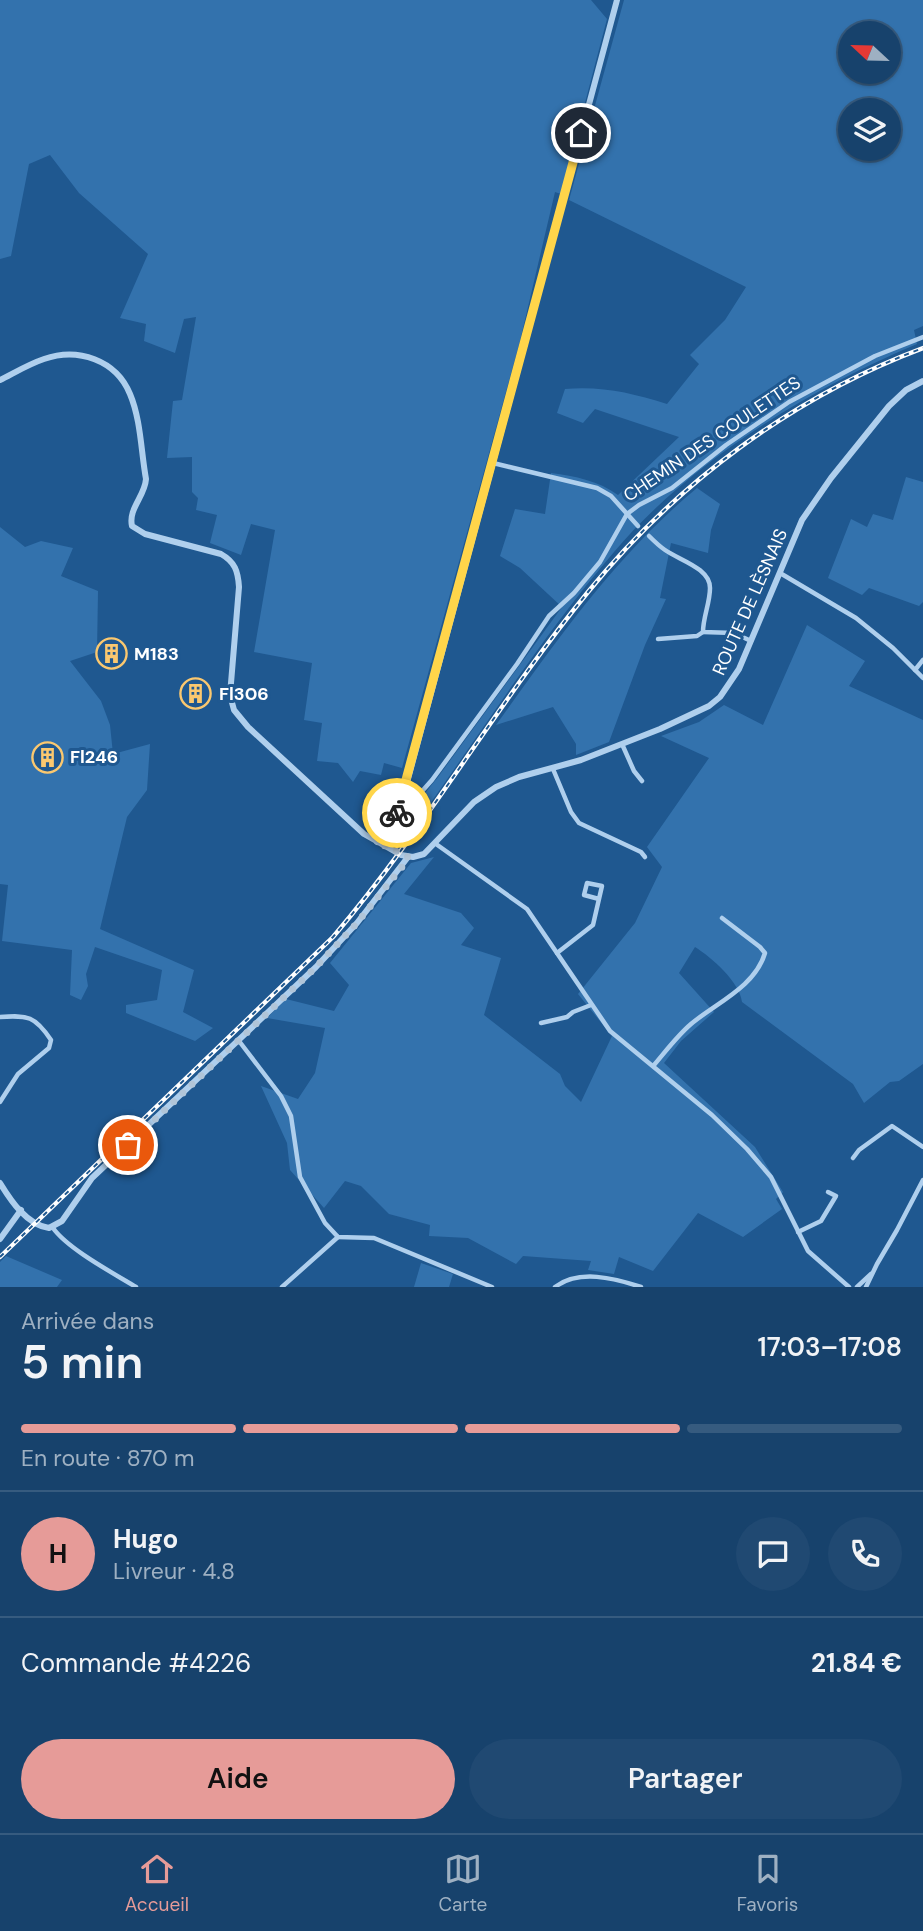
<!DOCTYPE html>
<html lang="fr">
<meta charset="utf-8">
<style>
:root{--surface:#17426c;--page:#204972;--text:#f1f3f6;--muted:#9eb0c2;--line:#365b7f;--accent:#e69b98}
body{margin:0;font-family:"DM Sans",sans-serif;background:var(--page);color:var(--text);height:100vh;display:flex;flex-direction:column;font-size:26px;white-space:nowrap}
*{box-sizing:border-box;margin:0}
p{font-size:23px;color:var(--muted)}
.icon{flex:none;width:38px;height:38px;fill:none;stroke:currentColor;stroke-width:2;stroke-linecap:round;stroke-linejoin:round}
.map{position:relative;height:1287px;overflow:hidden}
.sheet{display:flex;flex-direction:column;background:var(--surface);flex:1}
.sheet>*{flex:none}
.needle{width:46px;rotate:292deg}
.controls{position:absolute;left:838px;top:21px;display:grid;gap:14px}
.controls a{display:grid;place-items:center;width:63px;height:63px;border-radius:50%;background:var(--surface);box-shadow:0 2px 5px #0004,0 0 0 2px var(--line);font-size:35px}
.pin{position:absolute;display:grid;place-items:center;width:60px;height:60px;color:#fff;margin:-30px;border:4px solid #fff;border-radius:50%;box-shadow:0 2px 7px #0007}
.courier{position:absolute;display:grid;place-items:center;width:70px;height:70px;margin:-35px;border:5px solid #ffd54a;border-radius:50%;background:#fff;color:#222;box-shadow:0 2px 9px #0007}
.overview em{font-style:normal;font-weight:600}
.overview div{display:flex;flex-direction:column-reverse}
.overview{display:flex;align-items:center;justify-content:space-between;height:119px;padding:0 21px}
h1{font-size:46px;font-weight:600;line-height:52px}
.bar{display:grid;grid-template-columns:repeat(4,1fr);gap:10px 7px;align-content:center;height:84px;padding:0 21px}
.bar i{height:9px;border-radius:5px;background:var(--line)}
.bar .selected{background:var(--accent)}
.bar p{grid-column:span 4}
.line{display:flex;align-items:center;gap:18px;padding:0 21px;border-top:2px solid var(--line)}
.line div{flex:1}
.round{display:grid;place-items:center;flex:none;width:74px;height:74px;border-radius:37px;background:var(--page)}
.primary-button{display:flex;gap:14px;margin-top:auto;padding:14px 21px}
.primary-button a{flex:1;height:80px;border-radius:42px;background:var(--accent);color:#111;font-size:28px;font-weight:600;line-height:80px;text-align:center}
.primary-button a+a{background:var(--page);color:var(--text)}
.tabs{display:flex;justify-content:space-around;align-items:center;height:98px;border-top:2px solid var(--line);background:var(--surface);font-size:19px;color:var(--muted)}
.tabs a{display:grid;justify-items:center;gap:4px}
.tabs .selected{color:var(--accent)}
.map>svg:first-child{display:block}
.green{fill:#3372ad;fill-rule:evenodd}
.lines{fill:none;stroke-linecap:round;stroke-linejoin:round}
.minor{stroke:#afcfed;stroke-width:4.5}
.tertiary{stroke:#afcfed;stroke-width:6}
.rail-casing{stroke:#fff;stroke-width:4.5}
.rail{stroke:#1f5890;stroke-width:2;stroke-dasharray:5;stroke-linecap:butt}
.done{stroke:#b1c5d8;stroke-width:7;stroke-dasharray:0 12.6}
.route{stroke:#ffd54a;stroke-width:9}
.labels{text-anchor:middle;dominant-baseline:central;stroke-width:6;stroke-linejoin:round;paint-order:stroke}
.street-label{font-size:18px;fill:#fff;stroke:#1f5890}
.poi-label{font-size:18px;font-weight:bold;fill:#fff;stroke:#1f5890;text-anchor:start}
</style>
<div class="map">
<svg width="923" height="1287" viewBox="0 0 923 1287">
<rect width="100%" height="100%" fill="#1f5890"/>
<g class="green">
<polygon points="0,0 591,0 607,19 561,194 555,192 520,341 402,768 384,763 381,775 360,771 353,782 338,763 317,761 322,723 304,720 312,663 254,652 275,530 251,524 241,555 210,543 217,515 196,510 198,498 192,492 192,457 167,458 173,401 182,400 196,317 184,319 175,353 144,341 146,324 120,318 148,254 79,193 50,155 29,164 11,256 0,259"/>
<path d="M624 0H923V326L914 330 917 344C809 389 690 462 614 552 542 636 481 733 417 822L405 818 438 777 562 607 520 568 500 556 515 509 545 514 551 473C575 476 599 481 618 495L679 437 595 409 583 423 557 413 565 389C603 386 631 393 667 404L699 364 690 355 725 320 746 287 569 200ZM850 33H889V72H850ZM850 110H889V149H850Z"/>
<polygon points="906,477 923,482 923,602 919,606 869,588 862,595 828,578 851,519 867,527 873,514 893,520"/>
<path d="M697 488 720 504 711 530 708 553 671 543 660 598 666 599 645 645 609 742 576 755V744L553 707 496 725C557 640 616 555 697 488Z"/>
<polygon points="0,527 25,547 41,541 73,548 61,576 98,591 97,652 70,661 101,701 110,725 113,754 150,744 147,790 127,817 100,929 194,970 183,1012 213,1028 195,1041 126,1013 126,1005 157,1000 162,970 95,947 86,974 88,986 81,1000 70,995 72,950 2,941 8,885 0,884"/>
<path d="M807 625 865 661 849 686 923 720V1064L899 1081 890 1082 864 1103 853 1084 742 1002C740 982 711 957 695 947L679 973 714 1012 681 1041 664 1063 755 1147 783 1192 776 1199 782 1209 743 1237 698 1213 653 1271 619 1257 614 1274 588 1270 591 1261 523 1256 516 1264 468 1238 429 1236 430 1225 389 1214 361 1186 345 1181 324 1208 290 1170 287 1143 261 1086 298 1099 315 1073 325 1028 267 1018 286 999 334 1011 349 985 330 963 411 863 434 857 404 894 461 913 474 928 461 945 501 958 484 1015 560 1074 565 1086 581 1102 612 1036 578 994 635 923 662 867 647 847 709 758 661 736 699 722 724 705 763 725Z"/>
<polygon points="6,1256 62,1280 57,1287 0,1287 0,1262"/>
<polygon points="421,1263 453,1274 449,1287 414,1287"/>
</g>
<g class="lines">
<g class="minor">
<polyline points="493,463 597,488 611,496 638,526"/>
<path d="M649 536C654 541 659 546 665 550 679 560 710 568 710 588 710 603 703 617 703 632L734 633 751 641"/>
<polyline points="780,573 856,618 893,648 923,678"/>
<polyline points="658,639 697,636 703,632"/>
<polyline points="915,670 923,660"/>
<polyline points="622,744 634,771 642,781"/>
<polyline points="553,769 571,812 579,823 641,852 645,857"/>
<polyline points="401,805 416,798 432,780 517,664 549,616 574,593 600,562 627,514 639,505 672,488 726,445 789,402 875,356 923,337"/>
<polyline points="436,844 527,909 610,1031 712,1115 747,1149 771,1177 808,1251 849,1287"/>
<polyline points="557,953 593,925 602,886 587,883 584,895 599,899"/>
<path d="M0 1017C28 1015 35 1016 51 1040L49 1048 18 1074 0 1102"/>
<polyline points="541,1023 567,1017 573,1012 591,1005"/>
<polyline points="239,1041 281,1096 291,1116 300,1177 325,1223 338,1237 374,1238 492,1287"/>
<path d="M654 1065C666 1051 677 1036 691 1024 716 1003 755 987 765 953L760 947 722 918"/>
<polyline points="853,1158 859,1150 892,1126 923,1147"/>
<path d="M53 1228C68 1249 113 1273 136 1287"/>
<polyline points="798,1232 821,1221 836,1196 828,1192"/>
<polyline points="282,1287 338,1237"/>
<path d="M555 1287C579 1269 614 1278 641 1287"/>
<polyline points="857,1287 871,1274"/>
<polyline points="866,1287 877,1264 897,1230 923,1180"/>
</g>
<g class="tertiary">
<path d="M0 380C14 373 29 364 44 359 78 347 116 360 130 394 141 420 141 452 146 479 145 496 128 509 132 526L145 534 221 554C235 562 238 571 239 587L230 695 234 710 248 727 364 834 401 855 413 857 424 854 474 802 496 787 519 777 581 760 660 729 709 706 720 697 739 669 802 520 831 478 889 406 906 390 923 381"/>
<polyline points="377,842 401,805 617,0"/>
<path d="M0 1183C11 1201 27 1225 49 1228L62 1221 92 1178 316 967 357 923 408 857"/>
<polyline points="0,1239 21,1210"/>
</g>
<defs>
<path id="rail" d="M0 1257 333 937C426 828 498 702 588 592 676 484 792 397 923 348"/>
</defs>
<use href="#rail" class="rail-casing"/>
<use href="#rail" class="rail"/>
</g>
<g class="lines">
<polyline class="done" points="128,1145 316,967 357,923 406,862 408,857 377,842 397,813"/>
<polyline class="route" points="397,813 581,133"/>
</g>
<defs>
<symbol id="building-ring" viewBox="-11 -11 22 22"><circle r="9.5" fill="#1f5890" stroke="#fbc86f" stroke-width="1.5"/><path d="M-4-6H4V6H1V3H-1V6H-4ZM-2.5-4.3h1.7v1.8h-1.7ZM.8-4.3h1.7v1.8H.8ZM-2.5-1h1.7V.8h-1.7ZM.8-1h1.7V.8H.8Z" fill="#fbc86f"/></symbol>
</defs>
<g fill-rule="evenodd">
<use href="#building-ring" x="94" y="636" width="35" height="35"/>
<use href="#building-ring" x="178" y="676" width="35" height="35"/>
<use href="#building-ring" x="30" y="740" width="35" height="35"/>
</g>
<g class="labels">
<g class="street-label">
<text transform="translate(712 439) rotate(-34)">CHEMIN DES COULETTES</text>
<text transform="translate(750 602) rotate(-66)">ROUTE DE LÈSNAIS</text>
</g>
<g class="poi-label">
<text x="134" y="654">M183</text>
<text x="219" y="694">Fl306</text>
<text x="70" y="757">Fl246</text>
</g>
</g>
</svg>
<div class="controls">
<a><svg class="needle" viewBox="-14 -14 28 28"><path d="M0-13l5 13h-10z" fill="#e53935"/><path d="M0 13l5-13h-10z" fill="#9eb0c2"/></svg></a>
<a><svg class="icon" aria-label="layers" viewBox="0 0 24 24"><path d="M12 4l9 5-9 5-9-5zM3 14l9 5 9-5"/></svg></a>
</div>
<div class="pin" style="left:128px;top:1145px;background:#ea580c"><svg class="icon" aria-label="bag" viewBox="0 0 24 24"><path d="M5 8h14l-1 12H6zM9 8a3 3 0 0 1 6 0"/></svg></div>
<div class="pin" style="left:581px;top:133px;background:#1f2937"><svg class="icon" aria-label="home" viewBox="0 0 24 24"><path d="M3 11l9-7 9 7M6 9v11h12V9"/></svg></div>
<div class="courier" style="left:397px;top:813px"><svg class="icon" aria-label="bike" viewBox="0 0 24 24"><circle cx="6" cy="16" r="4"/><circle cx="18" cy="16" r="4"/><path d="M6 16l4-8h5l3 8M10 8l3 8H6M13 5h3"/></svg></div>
</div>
<section class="sheet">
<div class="overview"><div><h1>5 min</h1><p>Arrivée dans</p></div><em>17:03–17:08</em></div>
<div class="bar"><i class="selected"></i><i class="selected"></i><i class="selected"></i><i></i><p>En route · 870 m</p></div>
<div class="line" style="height:126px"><b class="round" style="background:var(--accent);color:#111">H</b><div><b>Hugo</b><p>Livreur · 4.8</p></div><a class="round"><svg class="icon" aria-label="chat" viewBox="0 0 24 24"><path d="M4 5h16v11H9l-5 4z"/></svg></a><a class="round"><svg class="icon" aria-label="phone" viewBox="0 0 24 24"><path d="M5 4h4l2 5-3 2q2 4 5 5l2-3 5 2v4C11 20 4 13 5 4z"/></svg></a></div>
<div class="line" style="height:91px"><div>Commande #4226</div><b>21.84 €</b></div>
<div class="primary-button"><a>Aide</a><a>Partager</a></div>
</section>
<nav class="tabs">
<a class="selected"><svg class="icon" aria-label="home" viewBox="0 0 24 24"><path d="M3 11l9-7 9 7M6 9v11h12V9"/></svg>Accueil</a>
<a><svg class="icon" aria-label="map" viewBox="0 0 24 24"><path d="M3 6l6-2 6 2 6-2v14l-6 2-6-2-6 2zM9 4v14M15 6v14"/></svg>Carte</a>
<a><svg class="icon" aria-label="saved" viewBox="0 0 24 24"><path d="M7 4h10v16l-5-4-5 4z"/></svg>Favoris</a>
</nav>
